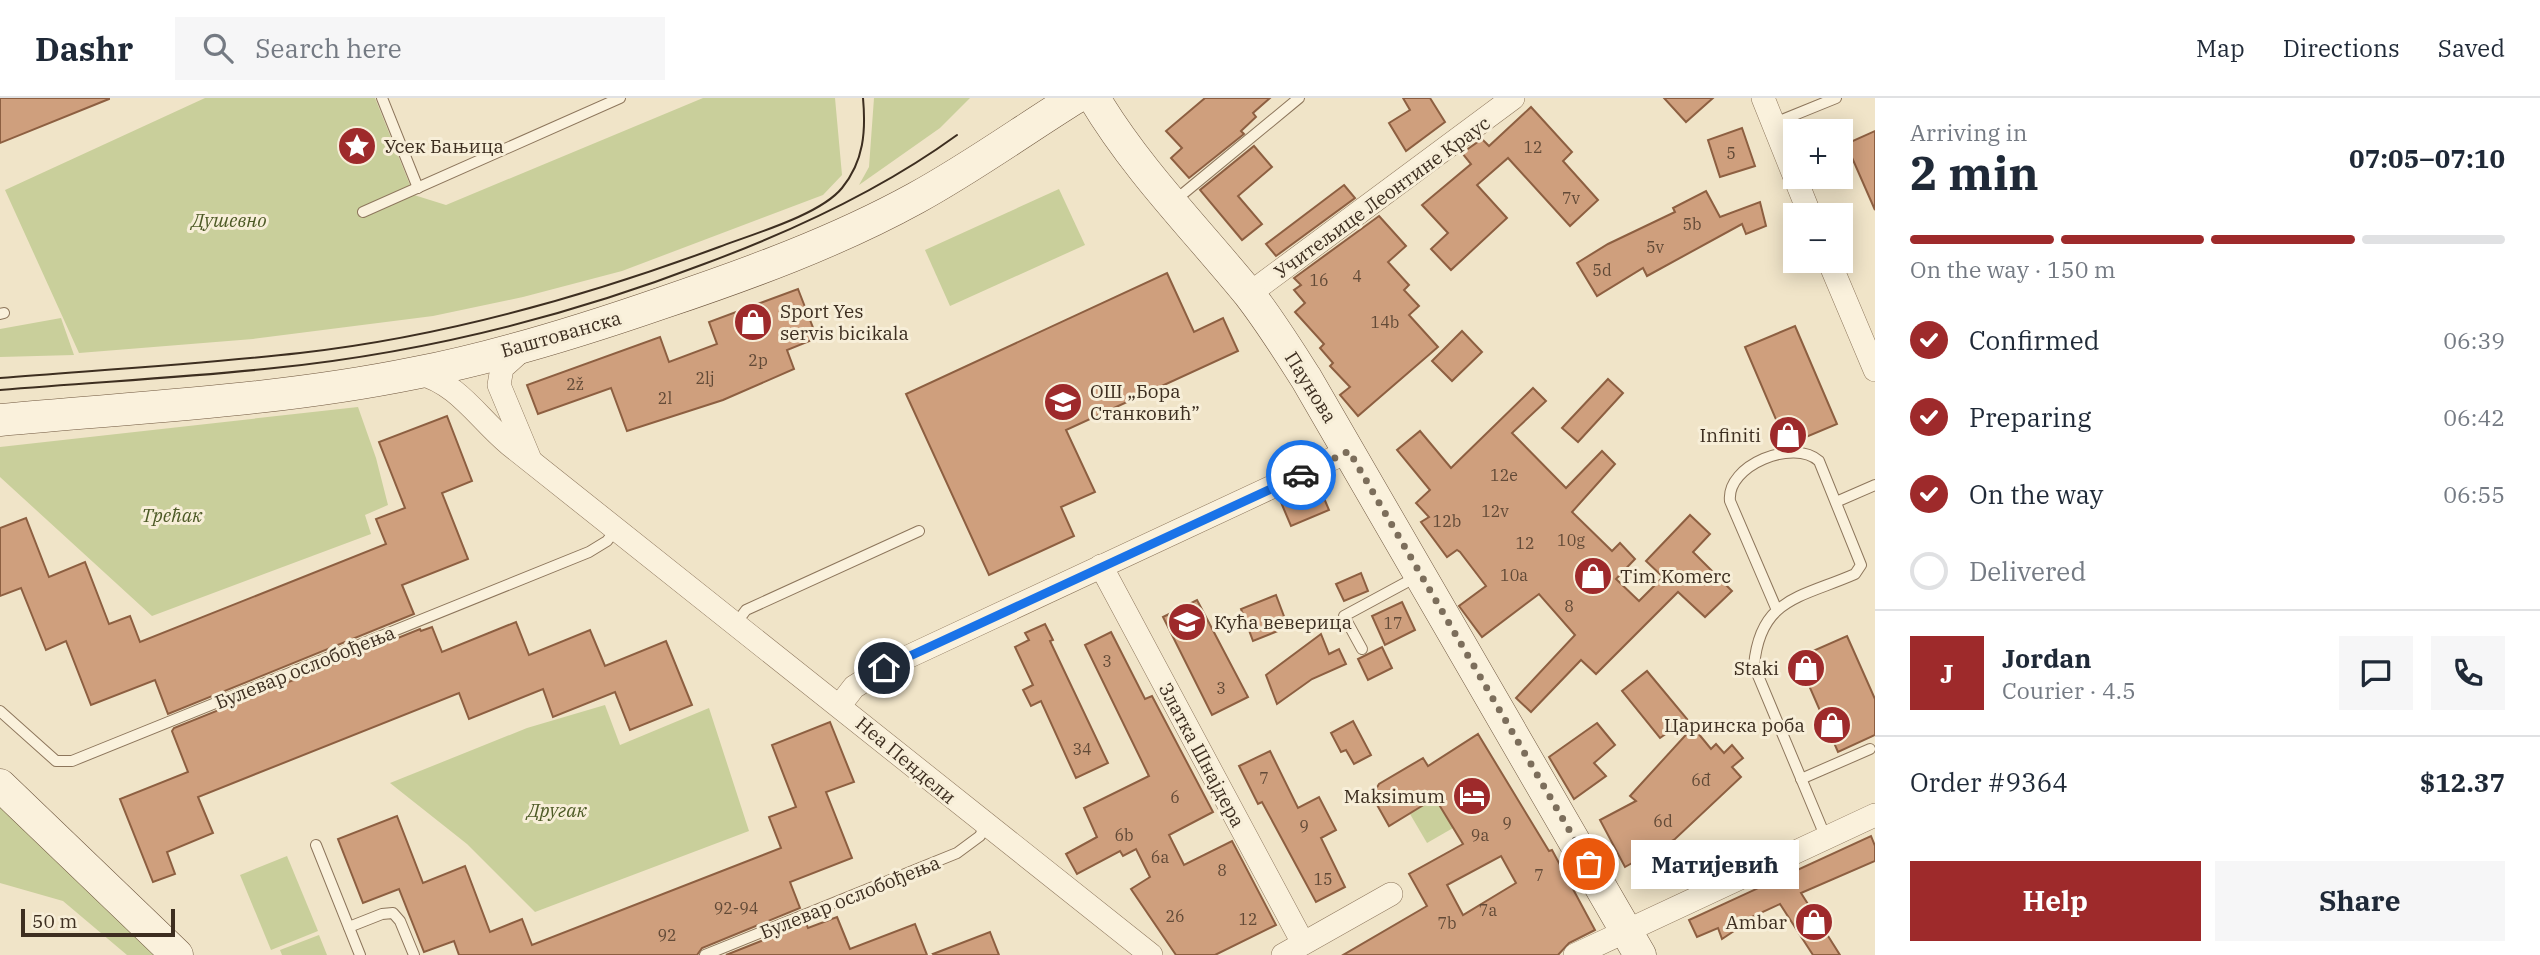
<!DOCTYPE html>
<meta charset="utf-8">
<style>
:root{--surface:#fff;--page:#f6f6f7;--text:#1f2937;--muted:#747a83;--line:#e0e1e3;--accent:#9e2a2b}
body{margin:0;font-family:"IBM Plex Serif",serif;background:var(--page);color:var(--text);height:100vh;display:flex;flex-direction:column;font-size:26px;white-space:nowrap}
*{box-sizing:border-box;margin:0}
p{font-size:23px;color:var(--muted)}
.icon{flex:none;width:38px;height:38px;fill:none;stroke:currentColor;stroke-width:2;stroke-linecap:round;stroke-linejoin:round}
.map{position:relative;flex:1;overflow:hidden}
.panel{display:flex;flex-direction:column;background:var(--surface);width:665px}
.panel>*{flex:none}
.buttons{position:absolute;left:1783px;top:21px;display:grid;gap:14px}
.buttons a{display:grid;place-items:center;width:70px;height:70px;border-radius:0px;background:var(--surface);box-shadow:0 4px 18px #0003;font-size:35px}
.scale{position:absolute;left:21px;bottom:18px;width:154px;box-sizing:border-box;padding-left:7px;border:4px solid #3d2e20;border-top:0;font-size:19px;line-height:24px;white-space:nowrap;color:#3d2e20;-webkit-text-stroke:5px #f7eed8;paint-order:stroke}
.pin{position:absolute;display:grid;place-items:center;width:60px;height:60px;color:#fff;margin:-30px;border:4px solid #fff;border-radius:50%;box-shadow:0 2px 7px #0007}
.courier{position:absolute;display:grid;place-items:center;width:70px;height:70px;margin:-35px;border:5px solid #1a73e8;border-radius:50%;background:#fff;color:#222;box-shadow:0 2px 9px #0007}
.bubble{position:absolute;height:49px;border-radius:0px;background:var(--surface);box-shadow:0 4px 18px #0003;font-size:23px;font-weight:700;line-height:49px;text-align:center}
.overview em{font-style:normal;font-weight:700}
.overview div{display:flex;flex-direction:column-reverse}
.overview{display:flex;align-items:center;justify-content:space-between;height:119px;padding:0 35px}
h1{font-size:46px;font-weight:700;line-height:52px}
.bar{display:grid;grid-template-columns:repeat(4,1fr);gap:10px 7px;align-content:center;height:84px;padding:0 35px}
.bar i{height:9px;border-radius:5px;background:var(--line)}
.bar .on{background:var(--accent)}
.bar p{grid-column:span 4}
.line{display:flex;align-items:center;gap:18px;padding:0 35px;border-top:2px solid var(--line)}
.line div{flex:1}
.round{display:grid;place-items:center;flex:none;width:74px;height:74px;border-radius:0px;background:var(--page)}
ol{padding:0 35px;list-style:none}
li{display:flex;align-items:center;gap:21px;height:77px}
li p{margin-inline-start:auto}
li .icon{padding:7px;border-radius:50%;background:var(--accent);color:#fff;stroke-width:4}
li:last-child{color:var(--muted)}
li i{width:38px;height:38px;border:4px solid var(--line);border-radius:50%}
.primary-button{display:flex;gap:14px;margin-top:auto;padding:14px 35px}
.primary-button a{flex:1;height:80px;border-radius:0px;background:var(--accent);color:#fff;font-size:28px;font-weight:700;line-height:80px;text-align:center}
.primary-button a+a{background:var(--page);color:var(--text)}
header{display:flex;align-items:center;gap:42px;box-sizing:border-box;height:98px;padding:0 35px;background:var(--surface);border-bottom:2px solid var(--line)}
header strong{font-size:33px}
nav{display:flex;gap:38px;margin-inline-start:auto;font-size:24px}
.search{width:490px;height:63px;background:var(--page);display:flex;align-items:center;gap:18px;box-sizing:border-box;padding:0 24px;border-radius:0px;color:var(--muted);font-size:26px}
main{display:flex;flex:1;min-height:0}
.map>svg:first-child{display:block}
.green{fill:#c9cf9b}
.building{fill:#cf9f7d;stroke:#8d5f41;stroke-width:2;fill-rule:evenodd}
.lines{fill:none;stroke-linecap:round;stroke-linejoin:round}
.lane-casing{stroke:#8d765c;stroke-width:12}
.street-casing{stroke:#8d765c;stroke-width:24}
.secondary-casing{stroke:#6f573f;stroke-width:33}
.lane{stroke:#faf1dc;stroke-width:10}
.street{stroke:#faf1dc;stroke-width:23}
.secondary{stroke:#faf1dc;stroke-width:32}
.tram{stroke:#3d2e20;stroke-width:2}
.done{stroke:#7c6e5b;stroke-width:7;stroke-dasharray:0 12.6}
.route{stroke:#1a73e8;stroke-width:9}
.labels{text-anchor:middle;dominant-baseline:central;stroke-width:6;stroke-linejoin:round;paint-order:stroke}
.number-label{font-size:16px;fill:#624a37}
.poi-label{font-size:19px;fill:#3d2e20;stroke:#f7eed8;text-anchor:start}
.street-label{font-size:19px;fill:#3d2e20;stroke:#f7eed8}
.park-label{font-size:19px;font-style:italic;fill:#4d5a26;stroke:#f7eed8}
</style>
<header>
<strong>Dashr</strong>
<div class="search"><svg class="icon" aria-label="search" viewBox="0 0 24 24"><circle cx="10" cy="10" r="6"/><path d="M15 15l6 6"/></svg>Search here</div>
<nav><a>Map</a><a>Directions</a><a>Saved</a></nav>
</header>
<main>
<div class="map">
<svg width="1875" height="857" viewBox="0 0 1875 857">
<rect width="100%" height="100%" fill="#f0e4c8"/>
<g class="green">
<polygon points="205,0 375,0 414,97 446,107 703,0 835,0 842,77 823,97 622,173 523,199 433,218 253,241 79,255 5,92"/>
<polygon points="874,0 970,0 940,30 859,87 869,69"/>
<polygon points="1059,91 1085,147 950,208 925,152"/>
<polygon points="61,220 74,257 0,259 0,231"/>
<polygon points="358,309 376,360 388,407 365,417 371,436 152,518 0,379 0,349"/>
<polygon points="605,607 620,647 709,610 749,733 535,814 467,746 390,685 527,630"/>
<polygon points="1435,700 1453,730 1427,745 1410,716"/>
<polygon points="0,708 161,857 127,857 63,803 0,785"/>
<polygon points="287,758 318,833 271,852 240,777"/>
<polygon points="319,837 327,857 282,857 280,852"/>
</g>
<g class="building">
<polygon points="0,0 109,0 109,1 0,45"/>
<polygon points="1205,0 1270,0 1253,15 1256,19 1241,33 1244,36 1189,80 1171,60 1182,50 1166,33"/>
<polygon points="1403,0 1430,0 1445,24 1406,53 1389,25 1410,12"/>
<polygon points="1664,0 1713,0 1686,24"/>
<polygon points="1531,9 1572,54 1563,63 1598,102 1570,128 1508,60 1477,87 1507,120 1451,172 1431,151 1448,135 1422,107 1471,66 1462,55 1482,41 1489,48"/>
<polygon points="1742,30 1755,68 1720,79 1708,42"/>
<polygon points="1875,33 1875,112 1846,46"/>
<polygon points="1254,48 1272,69 1238,98 1262,126 1242,142 1200,92"/>
<polygon points="1344,87 1355,100 1276,158 1266,146"/>
<polygon points="1706,93 1720,119 1760,104 1766,128 1746,136 1742,126 1647,178 1643,170 1597,198 1577,165 1608,146 1675,114 1673,110"/>
<polygon points="1379,118 1406,148 1388,164 1409,187 1404,192 1419,208 1409,217 1438,249 1358,318 1340,297 1350,289 1330,268 1333,265 1320,250 1324,246 1295,214 1305,205 1294,192 1301,187 1294,180"/>
<polygon points="1167,175 1194,234 1223,220 1238,253 1066,332 1095,394 1061,409 1074,438 989,477 906,296"/>
<polygon points="798,191 817,240 787,252 794,271 723,302 627,333 611,290 538,316 527,287 660,239 669,264 717,246 709,224"/>
<polygon points="1795,228 1837,326 1787,347 1745,249"/>
<polygon points="1462,233 1482,254 1452,283 1432,263"/>
<polygon points="1608,281 1623,295 1578,344 1562,330"/>
<polygon points="1533,290 1546,303 1512,335 1566,390 1602,353 1615,366 1572,414 1612,453 1620,445 1635,461 1616,481 1639,503 1663,479 1646,463 1690,417 1710,436 1693,454 1732,493 1705,519 1678,494 1596,576 1581,562 1531,614 1516,600 1575,537 1539,496 1482,539 1459,508 1486,488 1460,454 1457,452 1447,459 1421,424 1429,419 1416,405 1430,392 1397,352 1420,333 1451,370"/>
<polygon points="447,318 472,383 442,395 468,461 402,487 414,516 168,616 155,582 91,607 66,543 46,552 21,490 0,498 0,430 26,420 49,479 85,464 109,526 130,518 140,544 386,446 376,421 405,410 379,344"/>
<polygon points="1318,386 1329,412 1291,428 1280,402"/>
<polygon points="1361,475 1368,493 1344,503 1336,486"/>
<polygon points="1276,497 1288,529 1253,543 1241,511"/>
<polygon points="1197,502 1248,599 1212,617 1163,519"/>
<polygon points="1402,504 1415,532 1385,547 1372,518"/>
<polygon points="516,524 529,557 590,532 605,568 666,543 692,607 630,632 615,594 553,619 543,591 469,621 459,595 198,699 213,735 167,754 175,776 153,784 120,701 188,674 172,633 174,630 420,531 421,533 432,529 442,554"/>
<polygon points="1045,526 1053,542 1050,543 1108,665 1076,680 1041,603 1031,608 1023,592 1033,587 1015,549 1029,542 1025,535"/>
<polygon points="1111,534 1145,601 1152,598 1213,714 1169,737 1184,767 1232,743 1276,827 1215,857 1176,857 1131,791 1150,779 1136,751 1123,758 1120,753 1077,776 1066,756 1097,739 1084,710 1149,678 1085,547"/>
<polygon points="1321,536 1329,556 1339,551 1346,566 1312,581 1277,606 1266,577"/>
<polygon points="1847,538 1875,601 1875,637 1838,654 1797,560"/>
<polygon points="1382,549 1392,570 1368,582 1358,561"/>
<polygon points="1647,573 1687,621 1660,640 1622,593"/>
<polygon points="1353,623 1371,657 1354,666 1346,652 1341,654 1331,635"/>
<polygon points="830,624 854,684 826,694 852,760 790,784 800,810 702,850 697,857 459,857 454,843 424,854 399,791 363,805 338,741 397,718 423,785 465,768 490,834 522,821 532,847 781,750 769,719 796,709 772,647"/>
<polygon points="1597,625 1615,647 1594,665 1606,678 1574,701 1549,659"/>
<polygon points="1693,629 1711,651 1716,646 1724,655 1732,647 1743,660 1732,669 1741,679 1675,741 1625,769 1600,722 1636,703 1630,698"/>
<path d="M1478 636 1549 753 1552 752 1595 832 1569 845 1558 857H1343L1427 808 1409 776 1463 746 1435 700 1389 728 1372 698 1379 686 1423 660 1428 668ZM1501 758 1516 785 1463 817 1447 787Z"/>
<polygon points="1270,653 1298,710 1319,699 1336,732 1321,740 1345,789 1316,804 1262,704 1258,706 1239,668"/>
<polygon points="1871,738 1875,748 1875,763 1801,795 1840,857 1813,857 1780,806 1741,824 1743,827 1722,841 1718,830 1697,839 1689,822"/>
<polygon points="837,819 850,851 915,826 927,857 726,857 806,825 808,830"/>
<polygon points="990,834 999,857 934,857 933,856"/>
</g>
<g class="lines">
<defs>
<g id="lane">
<polyline points="382,0 418,90"/>
<polyline points="1772,26 1836,0"/>
<polyline points="1173,104 1299,0"/>
<polyline points="363,114 620,0"/>
<polyline points="0,216 4,215"/>
<polyline points="1836,404 1875,387"/>
<path d="M1776 510 1730 403C1726 367 1794 340 1819 363L1861 467 1855 476C1800 500 1760 500 1754 568L1826 740"/>
<polyline points="740,530 740,520 746,512 919,433"/>
<polyline points="1362,551 1344,518 1418,478"/>
<polyline points="0,613 56,663 72,663 589,454 607,443 616,431"/>
<polyline points="1801,681 1870,651"/>
<polyline points="316,747 360,857"/>
<polyline points="349,829 382,816 393,815 400,823 414,857"/>
<polyline points="705,857 957,755 980,738 985,727"/>
</g>
<g id="street">
<polyline points="1763,0 1810,117"/>
<polyline points="1829,163 1875,272"/>
<polyline points="1249,196 1513,0"/>
<polyline points="523,251 502,270 499,287 529,359"/>
<path d="M418 275C458 285 478 320 509 346L1151 857"/>
<polyline points="1101,468 1303,845"/>
<polyline points="840,607 854,589 884,570 1349,353"/>
<polyline points="1283,857 1391,796"/>
<polyline points="1575,857 1875,717"/>
</g>
<g id="secondary">
<path d="M1094 0C1137 72 1196 131 1249 196 1270 223 1288 252 1306 280L1640 857"/>
<path d="M0 322C138 309 278 303 415 275 498 259 581 233 662 205 748 176 836 144 916 100 971 70 1022 33 1075 0"/>
<polyline points="0,687 177,857"/>
</g>
</defs>
<use href="#lane" class="lane-casing"/>
<use href="#street" class="street-casing"/>
<use href="#secondary" class="secondary-casing"/>
<use href="#lane" class="lane"/>
<use href="#street" class="street"/>
<use href="#secondary" class="secondary"/>
<g class="tram">
<path d="M0 280C100 272 200 266 300 255 444 239 584 199 719 149 753 136 820 117 842 90 864 63 866 33 863 0"/>
<path d="M0 292C91 284 183 280 274 270 421 255 566 219 704 166 793 133 880 93 957 37"/>
</g>
</g>
<g class="lines">
<polyline class="done" points="1301,377 1349,353 1589,766"/>
<polyline class="route" points="884,570 1301,377"/>
</g>
<defs>
<symbol id="sight-disc" viewBox="-11 -11 22 22"><circle r="9.5" fill="#9e2a2b" stroke="#f7eed8"/><path d="M0-6L1.8-2.2L6-1.7L2.9 1.2L3.7 5.4L0 3.3L-3.7 5.4L-2.9 1.2L-6-1.7L-1.8-2.2Z" fill="#fff"/></symbol>
<symbol id="shop-disc" viewBox="-11 -11 22 22"><circle r="9.5" fill="#9e2a2b" stroke="#f7eed8"/><path d="M-5-2.5h2.3a2.7 3.5 0 0 1 5.4 0H5L5.5 6h-11ZM-1.5-2.5h3a1.5 2.3 0 0 0-3 0Z" fill="#fff"/></symbol>
<symbol id="school-disc" viewBox="-11 -11 22 22"><circle r="9.5" fill="#9e2a2b" stroke="#f7eed8"/><path d="M0-5L7-2L0 1L-7-2ZM-4 1L0 2.5L4 1V4Q0 6-4 4Z" fill="#fff"/></symbol>
<symbol id="hotel-disc" viewBox="-11 -11 22 22"><circle r="9.5" fill="#9e2a2b" stroke="#f7eed8"/><path d="M-6-4.5h1.5V1H6V5H4.5V3h-9V5H-6ZM-4 0a1.8 1.8 0 1 1 3.6 0ZM.5 0V-2.5h3Q6-2.5 6 0Z" fill="#fff"/></symbol>
</defs>
<g fill-rule="evenodd">
<use href="#sight-disc" x="335" y="26" width="44" height="44"/>
<use href="#shop-disc" x="731" y="202" width="44" height="44"/>
<use href="#school-disc" x="1041" y="282" width="44" height="44"/>
<use href="#shop-disc" x="1766" y="315" width="44" height="44"/>
<use href="#shop-disc" x="1571" y="456" width="44" height="44"/>
<use href="#school-disc" x="1165" y="502" width="44" height="44"/>
<use href="#shop-disc" x="1784" y="548" width="44" height="44"/>
<use href="#shop-disc" x="1810" y="605" width="44" height="44"/>
<use href="#hotel-disc" x="1450" y="676" width="44" height="44"/>
<use href="#shop-disc" x="1792" y="802" width="44" height="44"/>
</g>
<g class="labels">
<g class="number-label">
<text x="1533" y="49">12</text>
<text x="1731" y="55">5</text>
<text x="1571" y="100">7v</text>
<text x="1692" y="126">5b</text>
<text x="1655" y="149">5v</text>
<text x="1602" y="172">5d</text>
<text x="1357" y="178">4</text>
<text x="1319" y="182">16</text>
<text x="1385" y="224">14b</text>
<text x="758" y="262">2p</text>
<text x="705" y="280">2lj</text>
<text x="575" y="286">2ž</text>
<text x="665" y="300">2l</text>
<text x="1504" y="377">12e</text>
<text x="1495" y="413">12v</text>
<text x="1447" y="423">12b</text>
<text x="1571" y="442">10g</text>
<text x="1525" y="445">12</text>
<text x="1514" y="477">10a</text>
<text x="1569" y="508">8</text>
<text x="1393" y="525">17</text>
<text x="1107" y="563">3</text>
<text x="1221" y="590">3</text>
<text x="1082" y="651">34</text>
<text x="1264" y="680">7</text>
<text x="1701" y="682">6đ</text>
<text x="1175" y="699">6</text>
<text x="1663" y="723">6d</text>
<text x="1507" y="725">9</text>
<text x="1304" y="728">9</text>
<text x="1124" y="737">6b</text>
<text x="1480" y="737">9a</text>
<text x="1160" y="759">6a</text>
<text x="1222" y="772">8</text>
<text x="1539" y="777">7</text>
<text x="1323" y="781">15</text>
<text x="736" y="810">92-94</text>
<text x="1488" y="812">7a</text>
<text x="1175" y="818">26</text>
<text x="1248" y="821">12</text>
<text x="1447" y="825">7b</text>
<text x="667" y="837">92</text>
</g>
<g class="poi-label">
<text x="384" y="48">Усек Бањица</text>
<text x="780" y="213">Sport Yes<tspan x="780" dy="22">servis bicikala</tspan></text>
<text x="1090" y="293">ОШ „Бора<tspan x="1090" dy="22">Станковић”</tspan></text>
<text x="1761" y="337" text-anchor="end">Infiniti</text>
<text x="1620" y="478">Tim Komerc</text>
<text x="1214" y="524">Кућа веверица</text>
<text x="1779" y="570" text-anchor="end">Staki</text>
<text x="1805" y="627" text-anchor="end">Царинска роба</text>
<text x="1445" y="698" text-anchor="end">Maksimum</text>
<text x="1787" y="824" text-anchor="end">Ambar</text>
</g>
<g class="street-label">
<text transform="translate(1382 99) rotate(-36)">Учитељице Леонтине Краус</text>
<text transform="translate(561 236) rotate(-16)">Баштованска</text>
<text transform="translate(1311 289) rotate(58)">Паунова</text>
<text transform="translate(305 569) rotate(-22)">Булевар ослобођења</text>
<text transform="translate(1202 657) rotate(62)">Златка Шнајдера</text>
<text transform="translate(906 662) rotate(40)">Неа Пендели</text>
<text transform="translate(850 799) rotate(-22)">Булевар ослобођења</text>
</g>
<g class="park-label">
<text x="229" y="122">Душевно</text>
<text x="172" y="417">Трећак</text>
<text x="557" y="712">Другак</text>
</g>
</g>
</svg>
<div class="buttons">
<a>+</a>
<a>−</a>
</div>
<div class="scale">50 m</div>
<div class="pin" style="left:1589px;top:766px;background:#ea580c"><svg class="icon" aria-label="bag" viewBox="0 0 24 24"><path d="M5 8h14l-1 12H6zM9 8a3 3 0 0 1 6 0"/></svg></div>
<div class="pin" style="left:884px;top:570px;background:#1f2937"><svg class="icon" aria-label="home" viewBox="0 0 24 24"><path d="M3 11l9-7 9 7M6 9v11h12V9"/></svg></div>
<div class="courier" style="left:1301px;top:377px"><svg class="icon" aria-label="car" viewBox="0 0 24 24"><path d="M5 17H2v-5l4-1 3-4h7l3 4 3 1v5h-3M9 17h6M6 11h13"/><circle cx="7" cy="17" r="2"/><circle cx="17" cy="17" r="2"/></svg></div>
<div class="bubble" style="left:1631px;top:742px;width:168px">Матијевић</div>
</div>
<section class="panel">
<div class="overview"><div><h1>2 min</h1><p>Arriving in</p></div><em>07:05–07:10</em></div>
<div class="bar"><i class="on"></i><i class="on"></i><i class="on"></i><i></i><p>On the way · 150 m</p></div>
<ol>
<li><svg class="icon" aria-label="check" viewBox="0 0 24 24"><path d="M5 12l5 5 9-10"/></svg>Confirmed<p>06:39</p></li>
<li><svg class="icon" aria-label="check" viewBox="0 0 24 24"><path d="M5 12l5 5 9-10"/></svg>Preparing<p>06:42</p></li>
<li><svg class="icon" aria-label="check" viewBox="0 0 24 24"><path d="M5 12l5 5 9-10"/></svg>On the way<p>06:55</p></li>
<li><i></i>Delivered</li>
</ol>
<div class="line" style="height:126px"><b class="round" style="background:var(--accent);color:#fff">J</b><div><b>Jordan</b><p>Courier · 4.5</p></div><a class="round"><svg class="icon" aria-label="chat" viewBox="0 0 24 24"><path d="M4 5h16v11H9l-5 4z"/></svg></a><a class="round"><svg class="icon" aria-label="phone" viewBox="0 0 24 24"><path d="M5 4h4l2 5-3 2q2 4 5 5l2-3 5 2v4C11 20 4 13 5 4z"/></svg></a></div>
<div class="line" style="height:91px"><div>Order #9364</div><b>$12.37</b></div>
<div class="primary-button"><a>Help</a><a>Share</a></div>
</section>
</main>
